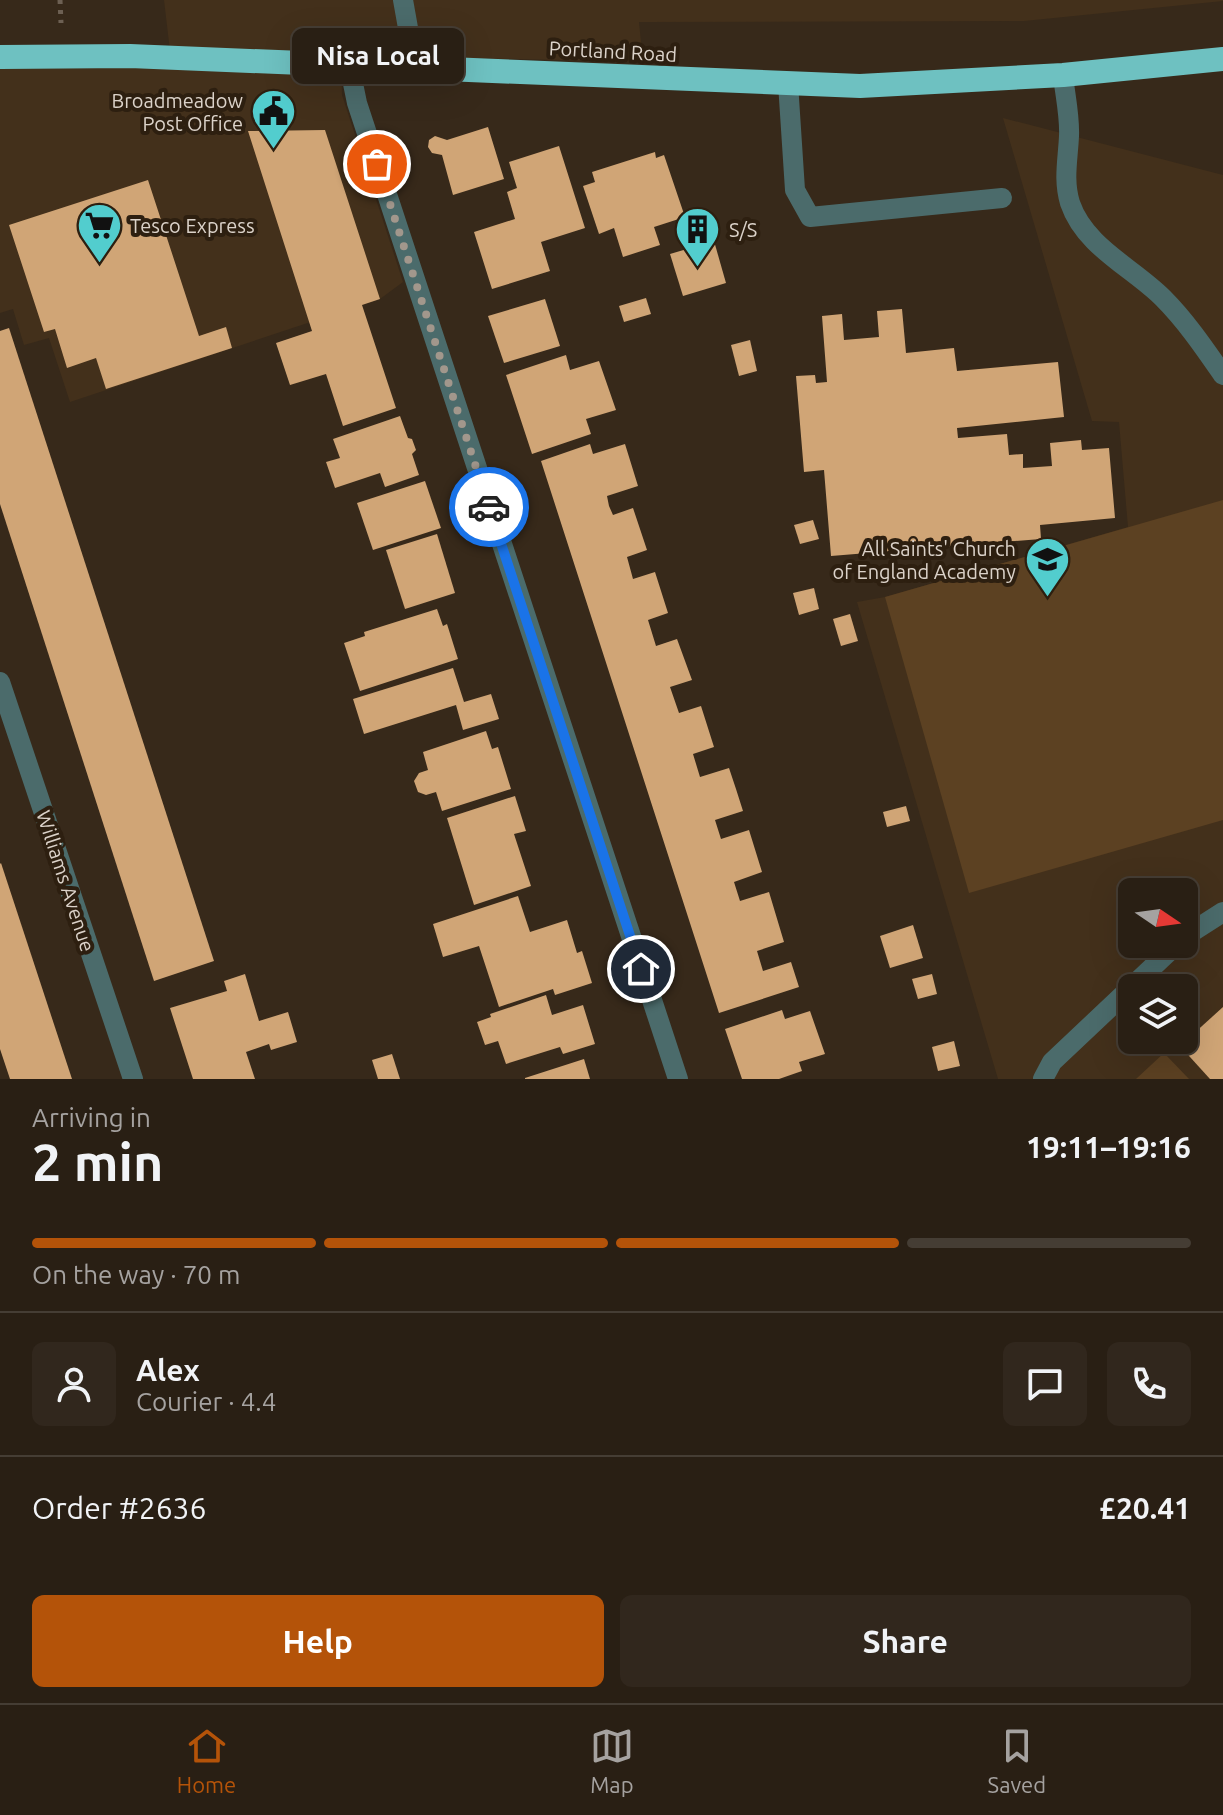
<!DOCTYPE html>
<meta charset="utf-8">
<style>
:root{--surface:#291f14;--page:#31271d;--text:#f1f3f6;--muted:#a5a2a0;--line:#453d34;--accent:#b45309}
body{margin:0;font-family:Ubuntu,sans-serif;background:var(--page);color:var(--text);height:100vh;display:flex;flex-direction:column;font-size:30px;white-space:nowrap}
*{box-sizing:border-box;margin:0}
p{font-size:26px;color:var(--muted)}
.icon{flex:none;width:44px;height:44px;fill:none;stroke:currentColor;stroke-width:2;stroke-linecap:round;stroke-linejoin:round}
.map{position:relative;height:1079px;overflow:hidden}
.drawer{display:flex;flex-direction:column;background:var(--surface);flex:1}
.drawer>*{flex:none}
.needle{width:52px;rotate:103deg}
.buttons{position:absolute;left:1118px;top:878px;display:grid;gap:16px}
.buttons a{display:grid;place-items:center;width:80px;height:80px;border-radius:12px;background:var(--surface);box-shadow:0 8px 32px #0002,0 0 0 2px var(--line);font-size:40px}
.pin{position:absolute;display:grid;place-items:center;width:68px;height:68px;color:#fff;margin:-34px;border:4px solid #fff;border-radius:50%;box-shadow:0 2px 8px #0007}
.courier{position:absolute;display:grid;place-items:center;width:80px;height:80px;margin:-40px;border:6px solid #1a73e8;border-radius:50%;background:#fff;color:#222;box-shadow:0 2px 10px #0007}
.bubble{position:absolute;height:56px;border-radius:12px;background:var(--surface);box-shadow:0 8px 32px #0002,0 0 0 2px var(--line);font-size:26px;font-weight:700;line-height:56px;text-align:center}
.overview em{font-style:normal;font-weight:700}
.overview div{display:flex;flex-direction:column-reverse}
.overview{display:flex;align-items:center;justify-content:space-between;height:136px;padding:0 32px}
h1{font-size:52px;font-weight:700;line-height:60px}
.bar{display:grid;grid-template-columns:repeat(4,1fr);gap:12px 8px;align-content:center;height:96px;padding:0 32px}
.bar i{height:10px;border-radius:6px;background:var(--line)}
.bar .selected{background:var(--accent)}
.bar p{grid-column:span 4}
.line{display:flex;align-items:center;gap:20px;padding:0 32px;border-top:2px solid var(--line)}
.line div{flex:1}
.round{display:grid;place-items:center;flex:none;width:84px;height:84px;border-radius:12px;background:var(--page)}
.action{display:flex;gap:16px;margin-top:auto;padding:16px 32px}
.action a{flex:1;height:92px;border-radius:12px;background:var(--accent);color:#fff;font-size:32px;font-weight:700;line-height:92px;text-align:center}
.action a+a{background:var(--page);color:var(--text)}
.menu{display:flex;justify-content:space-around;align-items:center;height:112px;border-top:2px solid var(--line);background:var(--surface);font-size:22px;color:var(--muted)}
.menu a{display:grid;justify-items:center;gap:4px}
.menu .selected{color:var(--accent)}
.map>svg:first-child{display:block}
.built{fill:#43301b;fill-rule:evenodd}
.pitch{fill:#5c4122}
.building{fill:#d0a576}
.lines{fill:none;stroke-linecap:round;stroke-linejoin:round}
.path{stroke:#6d6053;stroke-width:5;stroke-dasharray:4 6;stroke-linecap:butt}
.minor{stroke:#4b6b6b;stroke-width:20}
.highway{stroke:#6ec1c1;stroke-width:24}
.done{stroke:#a2978c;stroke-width:8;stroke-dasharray:0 14.4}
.route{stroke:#1a73e8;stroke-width:10}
.labels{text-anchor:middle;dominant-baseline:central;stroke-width:8;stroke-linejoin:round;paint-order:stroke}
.street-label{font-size:20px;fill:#dbd2c9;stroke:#2d1f10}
.poi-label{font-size:20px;fill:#dbd2c9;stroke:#2d1f10;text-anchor:end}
</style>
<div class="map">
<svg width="1223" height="1079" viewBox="0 0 1223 1079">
<rect width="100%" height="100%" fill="#37291a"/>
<g class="built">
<polygon points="164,0 1223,0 1223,1 1024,21 639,22 643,62 170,51"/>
<polygon points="0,60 341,61 342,95 403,282 380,299 70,402 49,338 24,345 13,309 0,313"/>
<path d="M1003 118 1223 175V1079H998L857 602 885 597 1128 527 1119 422 1092 421ZM1132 892H1184V944H1132ZM1132 988H1184V1040H1132Z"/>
</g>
<g class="pitch">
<polygon points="1223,500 1223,820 969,893 885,597"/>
<polygon points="1164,1053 1189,1079 1136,1079"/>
</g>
<g class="building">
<polygon points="488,127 504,179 453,195 442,155 432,153 428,147 429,140 435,136 447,140"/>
<polygon points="325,130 380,299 362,305 396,408 343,426 326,374 290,385 276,343 312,331 248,131"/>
<polygon points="559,146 585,228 541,242 550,271 492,289 474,232 515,219 507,192 517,188 509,162"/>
<polygon points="655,152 656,158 664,155 685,217 654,227 660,245 623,257 614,228 599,234 583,186 595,182 592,172"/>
<polygon points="148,180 199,336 226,327 232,348 106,389 96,358 67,368 55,329 44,332 9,225"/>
<polygon points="714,241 726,283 683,296 670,254"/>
<polygon points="646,298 651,314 624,322 619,306"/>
<polygon points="545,299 560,346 504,363 488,316"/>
<polygon points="902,309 906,353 954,348 957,371 1058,362 1064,417 957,428 958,438 1007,434 1009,455 1023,454 1023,468 1052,466 1050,443 1081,440 1082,450 1109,448 1115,518 1040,525 1041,539 831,556 824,470 804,472 796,376 815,375 816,383 827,382 822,316 842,314 844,340 879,337 877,311"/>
<polygon points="9,328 214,961 154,981 0,504 0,331"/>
<polygon points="750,340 757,371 739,376 731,345"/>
<polygon points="566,355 570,370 599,361 616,410 586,419 591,434 532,454 506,375"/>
<polygon points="400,416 408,438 412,439 416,450 412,454 419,475 385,487 380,473 335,488 326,462 340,458 333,439"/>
<polygon points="590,444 593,454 625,444 638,486 607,496 609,506 613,515 633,508 647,550 627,557 633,579 655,572 668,613 648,620 656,646 677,639 692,680 670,687 679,713 701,706 714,747 693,754 700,777 729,768 736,789 743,811 715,820 721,839 749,830 762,872 734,882 740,901 769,892 784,942 757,951 763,971 791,962 799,987 719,1013 541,461"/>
<polygon points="425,481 441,528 373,550 357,503"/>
<polygon points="813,520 819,539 800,544 794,525"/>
<polygon points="437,534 455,593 405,609 386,550"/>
<polygon points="814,588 819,609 799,615 793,593"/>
<polygon points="437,609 443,626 447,624 458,659 360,691 344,643 365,636 364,632"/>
<polygon points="850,614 858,641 841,646 833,619"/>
<polygon points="453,668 464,702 491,694 499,719 463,730 456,705 364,734 353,699"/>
<polygon points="486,731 492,749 498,747 511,789 442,811 436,792 426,795 418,792 414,781 419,773 428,770 423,752"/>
<polygon points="515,796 526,831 514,834 531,886 474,905 447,818"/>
<polygon points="906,806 910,821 887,827 883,812"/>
<polygon points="0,864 1,863 72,1079 10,1079 0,1049"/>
<polygon points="518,896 530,932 567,920 577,953 582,951 592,983 555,995 553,989 499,1007 479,946 443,957 433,924"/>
<polygon points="913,925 923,958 890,968 880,936"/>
<polygon points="245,974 259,1021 288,1012 297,1042 271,1050 269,1044 246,1052 255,1079 193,1079 170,1008 227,991 224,981"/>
<polygon points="932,974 937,994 918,999 912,979"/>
<polygon points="546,995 552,1015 583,1005 595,1044 563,1054 560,1047 506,1064 498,1041 485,1045 477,1022 491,1017 490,1014"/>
<polygon points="1223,1007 1223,1079 1210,1079 1180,1046"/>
<polygon points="782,1010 785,1019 810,1011 825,1054 799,1062 802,1071 779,1079 742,1079 725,1029"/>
<polygon points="954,1041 960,1066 938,1071 932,1047"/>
<polygon points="392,1054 400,1079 378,1079 372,1060"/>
<polygon points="584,1059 590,1079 525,1079 525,1078"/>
</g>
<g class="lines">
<polyline class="path" points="60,0 61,23"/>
<g class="minor">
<polyline points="403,0 415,67"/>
<polyline points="349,64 357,103 678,1079"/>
<path d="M1063 75C1065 95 1070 116 1069 136 1068 159 1063 180 1070 203 1085 247 1132 267 1163 298 1186 321 1205 349 1223 375"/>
<polyline points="788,83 795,190 810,217 1002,198"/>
<polyline points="0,682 133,1079"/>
<polyline points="1184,937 1223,912"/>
<polyline points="1043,1079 1052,1062 1177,944"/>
</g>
<polyline class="highway" points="0,57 130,56 860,86 1063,75 1223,59"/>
</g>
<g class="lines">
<polyline class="done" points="377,164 489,507"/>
<polyline class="route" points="489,507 641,969"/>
</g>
<defs>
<symbol id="civic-pin" viewBox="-11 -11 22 30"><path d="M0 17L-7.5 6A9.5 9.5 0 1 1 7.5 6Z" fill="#52cdce" stroke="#2d1f10"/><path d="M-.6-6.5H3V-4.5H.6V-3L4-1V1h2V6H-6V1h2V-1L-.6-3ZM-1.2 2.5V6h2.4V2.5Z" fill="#111"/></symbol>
<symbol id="supermarket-pin" viewBox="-11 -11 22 30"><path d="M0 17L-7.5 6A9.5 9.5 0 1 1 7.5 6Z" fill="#52cdce" stroke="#2d1f10"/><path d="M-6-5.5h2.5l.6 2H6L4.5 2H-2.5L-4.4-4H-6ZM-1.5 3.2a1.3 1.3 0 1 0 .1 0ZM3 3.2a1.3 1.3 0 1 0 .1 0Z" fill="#111"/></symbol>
<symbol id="building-pin" viewBox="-11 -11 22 30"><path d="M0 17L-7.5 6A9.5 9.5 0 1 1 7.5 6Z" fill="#52cdce" stroke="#2d1f10"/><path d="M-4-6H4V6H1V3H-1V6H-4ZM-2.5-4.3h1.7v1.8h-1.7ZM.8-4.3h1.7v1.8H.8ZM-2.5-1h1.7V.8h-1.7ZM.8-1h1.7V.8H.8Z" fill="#111"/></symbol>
<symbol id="school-pin" viewBox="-11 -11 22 30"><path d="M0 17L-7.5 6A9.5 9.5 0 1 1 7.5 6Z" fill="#52cdce" stroke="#2d1f10"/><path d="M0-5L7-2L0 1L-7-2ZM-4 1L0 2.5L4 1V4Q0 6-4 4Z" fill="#111"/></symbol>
</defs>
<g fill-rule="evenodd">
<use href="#civic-pin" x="248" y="86" width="51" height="69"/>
<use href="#supermarket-pin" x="74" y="200" width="51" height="69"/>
<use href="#building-pin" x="672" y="204" width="51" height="69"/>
<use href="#school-pin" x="1022" y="534" width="51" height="69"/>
</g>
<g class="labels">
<g class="street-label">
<text transform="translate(613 51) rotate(3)">Portland Road</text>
<text transform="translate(66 881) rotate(72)">Williams Avenue</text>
</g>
<g class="poi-label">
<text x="243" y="100">Broadmeadow<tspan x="243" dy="23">Post Office</tspan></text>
<text x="130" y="225" text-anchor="start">Tesco Express</text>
<text x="729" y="229" text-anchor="start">S/S</text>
<text x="1016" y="548">All Saints' Church<tspan x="1016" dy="23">of England Academy</tspan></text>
</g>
</g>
</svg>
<div class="buttons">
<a><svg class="needle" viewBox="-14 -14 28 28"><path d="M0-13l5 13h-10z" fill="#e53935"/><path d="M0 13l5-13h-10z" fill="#a5a2a0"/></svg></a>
<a><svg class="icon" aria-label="layers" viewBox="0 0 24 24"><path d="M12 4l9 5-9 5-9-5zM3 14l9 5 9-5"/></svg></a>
</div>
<div class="pin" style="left:377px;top:164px;background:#ea580c"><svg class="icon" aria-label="bag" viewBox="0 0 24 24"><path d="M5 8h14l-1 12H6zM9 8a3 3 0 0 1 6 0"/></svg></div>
<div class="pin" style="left:641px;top:969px;background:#1f2937"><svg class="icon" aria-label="home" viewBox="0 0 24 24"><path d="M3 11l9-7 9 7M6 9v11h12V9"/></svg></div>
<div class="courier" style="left:489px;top:507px"><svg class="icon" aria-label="car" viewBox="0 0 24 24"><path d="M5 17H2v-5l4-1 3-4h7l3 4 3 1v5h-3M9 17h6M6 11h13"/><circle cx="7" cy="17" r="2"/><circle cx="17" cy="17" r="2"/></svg></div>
<div class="bubble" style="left:292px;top:28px;width:172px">Nisa Local</div>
</div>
<section class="drawer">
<div class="overview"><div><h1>2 min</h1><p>Arriving in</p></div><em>19:11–19:16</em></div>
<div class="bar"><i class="selected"></i><i class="selected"></i><i class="selected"></i><i></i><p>On the way · 70 m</p></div>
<div class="line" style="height:144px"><a class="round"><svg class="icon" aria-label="person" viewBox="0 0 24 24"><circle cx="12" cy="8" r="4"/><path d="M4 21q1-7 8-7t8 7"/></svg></a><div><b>Alex</b><p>Courier · 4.4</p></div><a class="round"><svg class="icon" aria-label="chat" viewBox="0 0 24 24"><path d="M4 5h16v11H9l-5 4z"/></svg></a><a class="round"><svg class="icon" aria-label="phone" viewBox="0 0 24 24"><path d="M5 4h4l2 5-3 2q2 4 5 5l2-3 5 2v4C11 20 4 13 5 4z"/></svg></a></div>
<div class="line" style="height:104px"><div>Order #2636</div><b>£20.41</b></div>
<div class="action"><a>Help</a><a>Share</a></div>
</section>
<nav class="menu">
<a class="selected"><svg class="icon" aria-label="home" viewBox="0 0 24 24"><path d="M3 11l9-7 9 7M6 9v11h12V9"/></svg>Home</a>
<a><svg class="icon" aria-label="map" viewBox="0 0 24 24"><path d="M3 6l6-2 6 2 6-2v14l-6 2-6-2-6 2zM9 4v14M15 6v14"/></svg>Map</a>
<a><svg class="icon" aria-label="saved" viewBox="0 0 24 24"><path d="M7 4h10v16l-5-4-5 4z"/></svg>Saved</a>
</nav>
